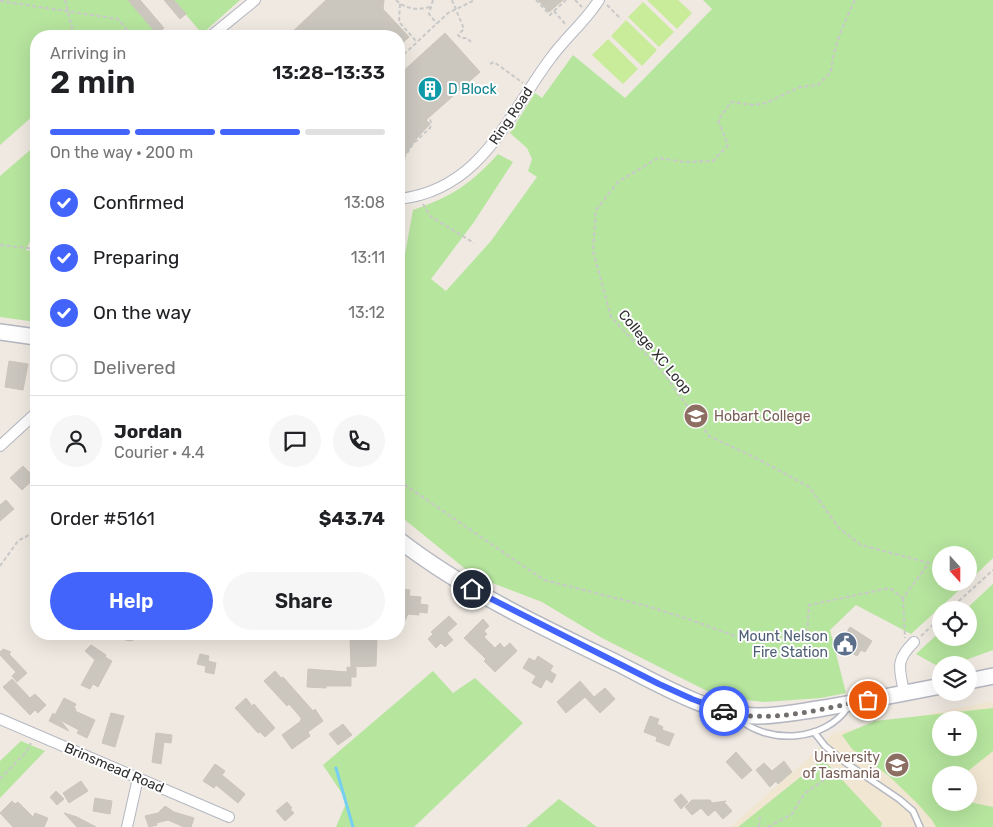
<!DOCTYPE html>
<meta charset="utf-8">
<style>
:root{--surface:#fff;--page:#f6f6f6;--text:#202124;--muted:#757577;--line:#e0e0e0;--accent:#4264fb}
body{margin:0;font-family:Rubik,sans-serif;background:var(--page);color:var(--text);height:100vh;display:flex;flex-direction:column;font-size:19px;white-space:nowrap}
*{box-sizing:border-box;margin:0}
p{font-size:16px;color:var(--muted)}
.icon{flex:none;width:28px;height:28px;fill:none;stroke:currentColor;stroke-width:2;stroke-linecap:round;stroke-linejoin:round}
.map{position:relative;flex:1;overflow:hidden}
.sheet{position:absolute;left:30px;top:30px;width:375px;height:610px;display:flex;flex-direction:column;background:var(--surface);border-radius:20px;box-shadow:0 5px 20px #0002}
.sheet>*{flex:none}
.needle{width:32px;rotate:159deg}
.tools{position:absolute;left:932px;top:546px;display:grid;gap:10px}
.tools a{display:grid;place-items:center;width:45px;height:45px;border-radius:50%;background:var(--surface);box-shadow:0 5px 20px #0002;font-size:25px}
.pin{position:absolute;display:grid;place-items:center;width:42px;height:42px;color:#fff;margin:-21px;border:2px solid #fff;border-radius:50%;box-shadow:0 1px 5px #0007}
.courier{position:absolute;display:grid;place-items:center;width:50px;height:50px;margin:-25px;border:4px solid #4264fb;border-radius:50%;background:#fff;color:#222;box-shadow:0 1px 6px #0007}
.summary em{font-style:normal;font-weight:600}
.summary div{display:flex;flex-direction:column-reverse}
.summary{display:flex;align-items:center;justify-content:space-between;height:85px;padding:0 20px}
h1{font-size:32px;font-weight:600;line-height:38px}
.bar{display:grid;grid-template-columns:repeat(4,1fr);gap:8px 5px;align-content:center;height:60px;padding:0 20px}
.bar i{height:6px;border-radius:4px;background:var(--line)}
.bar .current{background:var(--accent)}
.bar p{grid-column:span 4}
.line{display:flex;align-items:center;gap:12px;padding:0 20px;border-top:1px solid var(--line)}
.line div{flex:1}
.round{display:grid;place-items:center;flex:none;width:52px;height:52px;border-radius:26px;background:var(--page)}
ol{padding:0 20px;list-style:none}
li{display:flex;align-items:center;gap:15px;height:55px}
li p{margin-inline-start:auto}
li .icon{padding:5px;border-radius:50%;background:var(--accent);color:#fff;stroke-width:4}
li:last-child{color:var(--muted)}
li i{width:28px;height:28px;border:2px solid var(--line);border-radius:50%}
.primary-button{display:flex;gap:10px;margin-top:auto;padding:10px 20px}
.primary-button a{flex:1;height:58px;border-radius:30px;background:var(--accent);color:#fff;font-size:20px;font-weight:600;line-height:58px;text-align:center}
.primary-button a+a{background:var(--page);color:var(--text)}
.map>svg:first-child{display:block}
.education{fill:#f0e6d1;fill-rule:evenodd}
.green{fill:#b6e59e;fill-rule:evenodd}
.pitch{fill:#c9ec9a}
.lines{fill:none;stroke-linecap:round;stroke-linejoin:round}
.stream{stroke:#75cff0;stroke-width:3}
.building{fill:#cbc7bf;stroke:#cbc5ba}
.lane-casing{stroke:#b4b7c1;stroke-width:8}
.street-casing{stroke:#b4b7c1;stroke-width:12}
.secondary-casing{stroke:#b4b7c1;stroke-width:18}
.path{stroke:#c9c9c9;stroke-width:2;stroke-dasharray:4 2.5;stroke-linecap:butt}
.lane{stroke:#fff;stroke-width:5}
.street{stroke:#fff;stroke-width:10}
.secondary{stroke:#fff;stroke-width:15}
.done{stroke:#726f6d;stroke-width:5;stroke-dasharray:0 9}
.route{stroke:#4264fb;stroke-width:6}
.labels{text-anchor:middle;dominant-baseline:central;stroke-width:4;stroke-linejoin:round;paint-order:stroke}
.culture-label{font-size:14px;fill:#0d838f;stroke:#fff;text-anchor:start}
.street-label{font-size:14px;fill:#2e2e2e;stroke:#fff}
.education-label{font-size:14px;fill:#785e54;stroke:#fff;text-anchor:start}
.service-label{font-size:14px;fill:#4e5e75;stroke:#fff;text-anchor:end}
</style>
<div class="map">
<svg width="993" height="827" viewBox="0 0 993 827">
<rect width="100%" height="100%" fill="#efe9e1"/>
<path class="education" d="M993 701V827H730L811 756 834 733ZM941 720H969V748H941ZM941 775H969V802H941Z"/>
<g class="green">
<polygon points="0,0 128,0 157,34 162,30 168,36 36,36 36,115 34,115 0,145"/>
<polygon points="174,0 240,0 202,34"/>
<path d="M703 0H993V558L969 581V555H941V582L967 583 911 634 856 605 830 630 846 693 821 698 765 702 738 699 709 692 602 638 542 602 474 576 399 515V287L413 210C451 197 471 184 498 154L513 162 474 222 431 279 446 291 491 241 537 177 528 171 532 159 527 148 510 133 535 93 542 98 573 55 625 98 712 9Z"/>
<polygon points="36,145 36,228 26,250 36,252 36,322 0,317 0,176"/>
<polygon points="993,584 993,650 952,665 941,665 941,668 916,654 941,631 941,638 969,638 969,610 965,610"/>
<polygon points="433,671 453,693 475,678 523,723 414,827 336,827 347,801 323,765"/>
<path d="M993 708V751L963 775H941V802H969L993 807V827H936L932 820 917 803 889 776 852 749 842 735 875 721ZM941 720H969V748H941Z"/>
<polygon points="21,741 45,751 0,798 0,761"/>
<polygon points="823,759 882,823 881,827 738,827"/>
<polygon points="559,799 597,827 526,827"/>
</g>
<g class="pitch">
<polygon points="647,0 678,0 692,13 677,29"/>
<polygon points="643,2 674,32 659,47 628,17"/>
<polygon points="626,20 657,50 642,66 611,36"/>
<polygon points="608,39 638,69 623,84 592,55"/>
</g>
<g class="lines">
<polyline class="stream" points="336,768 353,827"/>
</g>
<g class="building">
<polygon points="128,0 140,0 164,28 157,34"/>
<polygon points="164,0 174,0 186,14 180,19"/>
<polygon points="326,0 384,0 383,9 409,37 399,46 399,36 288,36"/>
<polygon points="538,0 563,0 549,12"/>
<polygon points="445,33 480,72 426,120 430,124 416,139 399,164 399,75"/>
<polygon points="9,361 28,364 23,390 5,387"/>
<polygon points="23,466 35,478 22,490 10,478"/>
<polygon points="6,500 14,509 0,521 0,505"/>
<polygon points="401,589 410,590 409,596 421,597 420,604 428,605 427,613 419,612 419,615 408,614 399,633 399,599 400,600"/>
<polygon points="449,616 457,624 447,633 453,640 445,647 441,643 436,648 428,639 433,634 431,632"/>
<polygon points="483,619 489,626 484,631 487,634 484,637 495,648 500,643 504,648 510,643 517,651 495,672 484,661 486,659 464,638"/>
<polygon points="850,627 872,641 865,652 861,650 857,656 839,645"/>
<polygon points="111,634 150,634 130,641 111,636"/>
<polygon points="350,637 377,637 376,666 351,667"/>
<polygon points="91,645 106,655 105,657 112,661 98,687 93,684 90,689 81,685 95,660 85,651"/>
<polygon points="3,649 11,652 9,654 27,673 17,682 12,676 16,672 0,655 0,652"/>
<polygon points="200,654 209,656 208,661 216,663 214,674 205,672 206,666 197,664"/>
<polygon points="538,656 553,666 550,671 556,675 552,683 546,679 541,688 532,683 536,676 523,668 529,658 535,661"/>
<polygon points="347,667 356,668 356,677 351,677 351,686 326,686 326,688 307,687 308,669 347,672"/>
<polygon points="275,671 281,678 283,677 313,711 315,709 323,721 308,732 310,736 292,749 282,735 301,721 300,720 302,719 289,704 287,706 264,681"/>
<polygon points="12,679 30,698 35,694 46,705 38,713 35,710 30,715 3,687"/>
<polygon points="580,681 594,697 605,688 615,699 600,713 585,697 566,713 557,702"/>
<polygon points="64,698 76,704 74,708 76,709 75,711 95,720 87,738 77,733 79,730 60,720 69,731 49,721 53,713 55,715"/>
<polygon points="246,698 252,706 254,704 275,728 265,737 260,732 258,733 235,708"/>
<polygon points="111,713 124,716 115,747 102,743"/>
<polygon points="650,716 659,719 657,724 663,727 662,730 674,734 669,746 656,741 657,737 644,732"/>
<polygon points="343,724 352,735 338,745 329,734"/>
<polygon points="156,733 172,735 171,743 164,742 161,764 152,762"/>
<polygon points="736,752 752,770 742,779 726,762"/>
<polygon points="784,761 792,772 778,784 776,781 770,787 756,770 764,763 772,771"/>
<polygon points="215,764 225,771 222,775 245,794 238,803 216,785 214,788 203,781"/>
<polygon points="81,781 88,791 69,803 63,793"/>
<polygon points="56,791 64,799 57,805 50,797"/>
<polygon points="681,794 688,802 681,809 674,800"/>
<polygon points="95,798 112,801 110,814 93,811"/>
<polygon points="692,800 710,800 712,803 726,801 724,802 732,811 723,819 715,810 708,816 701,808 692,815 685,807"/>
<polygon points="12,801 15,804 18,802 33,817 35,813 48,818 44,827 13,827 0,813"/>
<polygon points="287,802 292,808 290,809 294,813 285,821 276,811"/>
<polygon points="165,806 174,812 194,818 191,827 184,827 168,820 156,823 157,825 149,827 145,816 158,813"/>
<polygon points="64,813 77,817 96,827 77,827"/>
</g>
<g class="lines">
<defs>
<g id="lane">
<path d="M738 718C768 745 825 742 848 707"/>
<polyline points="814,732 825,746 846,763 899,799 913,811 920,827"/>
</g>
<g id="street">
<polyline points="211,36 255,0"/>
<path d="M399 199C481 190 507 117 550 59 565 38 585 22 599 0"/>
<polyline points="0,446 36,413"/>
<path d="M904 693C900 668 894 662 914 642"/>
<polyline points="0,719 229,817"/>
<polyline points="127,827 138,778"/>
</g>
<g id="secondary">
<polyline points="0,332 36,337"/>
<path d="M399 540C465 591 542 627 617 663 659 684 710 715 758 716 778 716 798 712 818 709 859 702 900 694 941 686"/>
<polyline points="969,681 993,676"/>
</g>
</defs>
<use href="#lane" class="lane-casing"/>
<use href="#street" class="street-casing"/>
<use href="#secondary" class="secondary-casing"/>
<g class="path">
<polyline points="65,0 74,36"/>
<path d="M396 0C406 10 418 10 430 7"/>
<polyline points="433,0 429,14 437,24"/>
<polyline points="452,0 464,29 458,35 461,38 467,38 471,42"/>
<polyline points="536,0 550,15 554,11 566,25"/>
<polyline points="575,0 582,7"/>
<polyline points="0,1 118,19 132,36"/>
<polyline points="400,4 399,22 417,42"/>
<polyline points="607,5 621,19"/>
<polyline points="554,11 566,0"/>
<polyline points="399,59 448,13 475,0"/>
<polyline points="490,64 494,62 523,83"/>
<polyline points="34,132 31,112 36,106"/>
<polyline points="399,159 402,161 413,144 430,128 431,125 430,118"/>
<polyline points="423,204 430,216 474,243"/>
<polyline points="0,245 36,249"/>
<path d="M399 481 544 580 647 606 691 620 735 636 807 634 809 605 890 588 903 598 929 563 861 545 840 529 809 487 762 461 709 436 662 371 611 317 593 251 596 210 618 182 658 158 685 162 713 161 728 145 718 120 731 102 753 105 766 103 800 87 818 85 831 72C833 48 844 22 855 0"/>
<polyline points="0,566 18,541 36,531"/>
<polyline points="903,598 905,638"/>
<polyline points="949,610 993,570"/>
<polyline points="921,636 941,617"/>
<polyline points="0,779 26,752 31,743"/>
<polyline points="759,827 760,816"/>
<polyline points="768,827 792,814 804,794 841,768"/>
</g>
<use href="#lane" class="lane"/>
<use href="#street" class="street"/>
<use href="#secondary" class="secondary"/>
</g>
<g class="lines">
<path class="done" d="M724 711C768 725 824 708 868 700"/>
<polyline class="route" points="472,589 659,684 692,699 724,711"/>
</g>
<defs>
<symbol id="building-disc" viewBox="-11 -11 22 22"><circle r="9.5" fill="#0f9aa8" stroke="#fff"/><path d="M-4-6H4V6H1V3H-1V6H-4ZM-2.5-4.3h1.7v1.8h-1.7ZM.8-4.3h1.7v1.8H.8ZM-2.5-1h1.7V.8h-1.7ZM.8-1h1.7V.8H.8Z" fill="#fff"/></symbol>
<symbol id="school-disc" viewBox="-11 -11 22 22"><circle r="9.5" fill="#8d6e63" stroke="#fff"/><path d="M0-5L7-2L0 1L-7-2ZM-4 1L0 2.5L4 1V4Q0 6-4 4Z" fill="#fff"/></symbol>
<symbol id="civic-disc" viewBox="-11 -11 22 22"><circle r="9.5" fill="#5c6f8a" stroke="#fff"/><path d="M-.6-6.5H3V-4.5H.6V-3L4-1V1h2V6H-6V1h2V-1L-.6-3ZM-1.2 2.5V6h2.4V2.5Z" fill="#fff"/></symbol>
<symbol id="university-disc" viewBox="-11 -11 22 22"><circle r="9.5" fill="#8d6e63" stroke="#fff"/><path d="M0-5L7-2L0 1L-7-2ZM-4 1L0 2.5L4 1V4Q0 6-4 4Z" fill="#fff"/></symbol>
</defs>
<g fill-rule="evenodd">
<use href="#building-disc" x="416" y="75" width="28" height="28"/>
<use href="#school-disc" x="682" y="402" width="28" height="28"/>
<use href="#civic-disc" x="831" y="630" width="28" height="28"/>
<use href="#university-disc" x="883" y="751" width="28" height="28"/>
</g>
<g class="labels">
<g class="culture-label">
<text x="448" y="89">D Block</text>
</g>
<g class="street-label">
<text transform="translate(511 116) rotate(-56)">Ring Road</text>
<text transform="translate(655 352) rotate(50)">College XC Loop</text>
<text transform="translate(114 768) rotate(23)">Brinsmead Road</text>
</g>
<g class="education-label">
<text x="714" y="416">Hobart College</text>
<text x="880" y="757" text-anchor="end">University<tspan x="880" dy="16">of Tasmania</tspan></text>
</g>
<g class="service-label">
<text x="828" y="636">Mount Nelson<tspan x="828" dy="16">Fire Station</tspan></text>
</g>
</g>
</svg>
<div class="tools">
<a><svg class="needle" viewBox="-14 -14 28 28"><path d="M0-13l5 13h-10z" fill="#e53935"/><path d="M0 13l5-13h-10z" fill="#757577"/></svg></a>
<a><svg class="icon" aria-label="locate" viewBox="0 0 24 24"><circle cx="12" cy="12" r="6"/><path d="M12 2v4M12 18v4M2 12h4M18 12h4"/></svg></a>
<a><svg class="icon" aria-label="layers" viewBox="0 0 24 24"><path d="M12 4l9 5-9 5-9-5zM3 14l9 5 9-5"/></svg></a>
<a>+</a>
<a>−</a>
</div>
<div class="pin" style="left:868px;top:700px;background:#ea580c"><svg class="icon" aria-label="bag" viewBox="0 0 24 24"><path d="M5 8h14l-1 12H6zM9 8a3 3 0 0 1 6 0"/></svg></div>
<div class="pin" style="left:472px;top:589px;background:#1f2937"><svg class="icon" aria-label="home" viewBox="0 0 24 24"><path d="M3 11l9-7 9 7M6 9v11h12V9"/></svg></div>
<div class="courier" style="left:724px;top:711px"><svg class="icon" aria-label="car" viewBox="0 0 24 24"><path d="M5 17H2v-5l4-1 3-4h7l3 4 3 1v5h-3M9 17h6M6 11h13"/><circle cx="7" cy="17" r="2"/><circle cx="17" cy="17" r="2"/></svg></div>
<section class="sheet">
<div class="summary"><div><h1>2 min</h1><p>Arriving in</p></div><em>13:28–13:33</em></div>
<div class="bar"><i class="current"></i><i class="current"></i><i class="current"></i><i></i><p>On the way · 200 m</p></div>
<ol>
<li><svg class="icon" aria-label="check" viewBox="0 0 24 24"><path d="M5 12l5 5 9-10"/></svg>Confirmed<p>13:08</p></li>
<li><svg class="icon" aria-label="check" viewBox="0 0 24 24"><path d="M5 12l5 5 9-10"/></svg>Preparing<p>13:11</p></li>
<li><svg class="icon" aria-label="check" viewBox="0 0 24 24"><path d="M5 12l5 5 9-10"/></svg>On the way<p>13:12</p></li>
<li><i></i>Delivered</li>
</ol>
<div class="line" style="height:90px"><a class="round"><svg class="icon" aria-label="person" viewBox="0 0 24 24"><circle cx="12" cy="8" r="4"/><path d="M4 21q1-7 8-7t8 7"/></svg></a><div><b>Jordan</b><p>Courier · 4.4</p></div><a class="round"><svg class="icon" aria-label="chat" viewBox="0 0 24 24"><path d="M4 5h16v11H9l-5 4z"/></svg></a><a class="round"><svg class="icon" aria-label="phone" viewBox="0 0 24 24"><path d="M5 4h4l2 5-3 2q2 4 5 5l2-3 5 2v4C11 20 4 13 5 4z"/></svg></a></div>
<div class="line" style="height:65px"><div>Order #5161</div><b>$43.74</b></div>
<div class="primary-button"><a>Help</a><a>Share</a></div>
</section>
</div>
